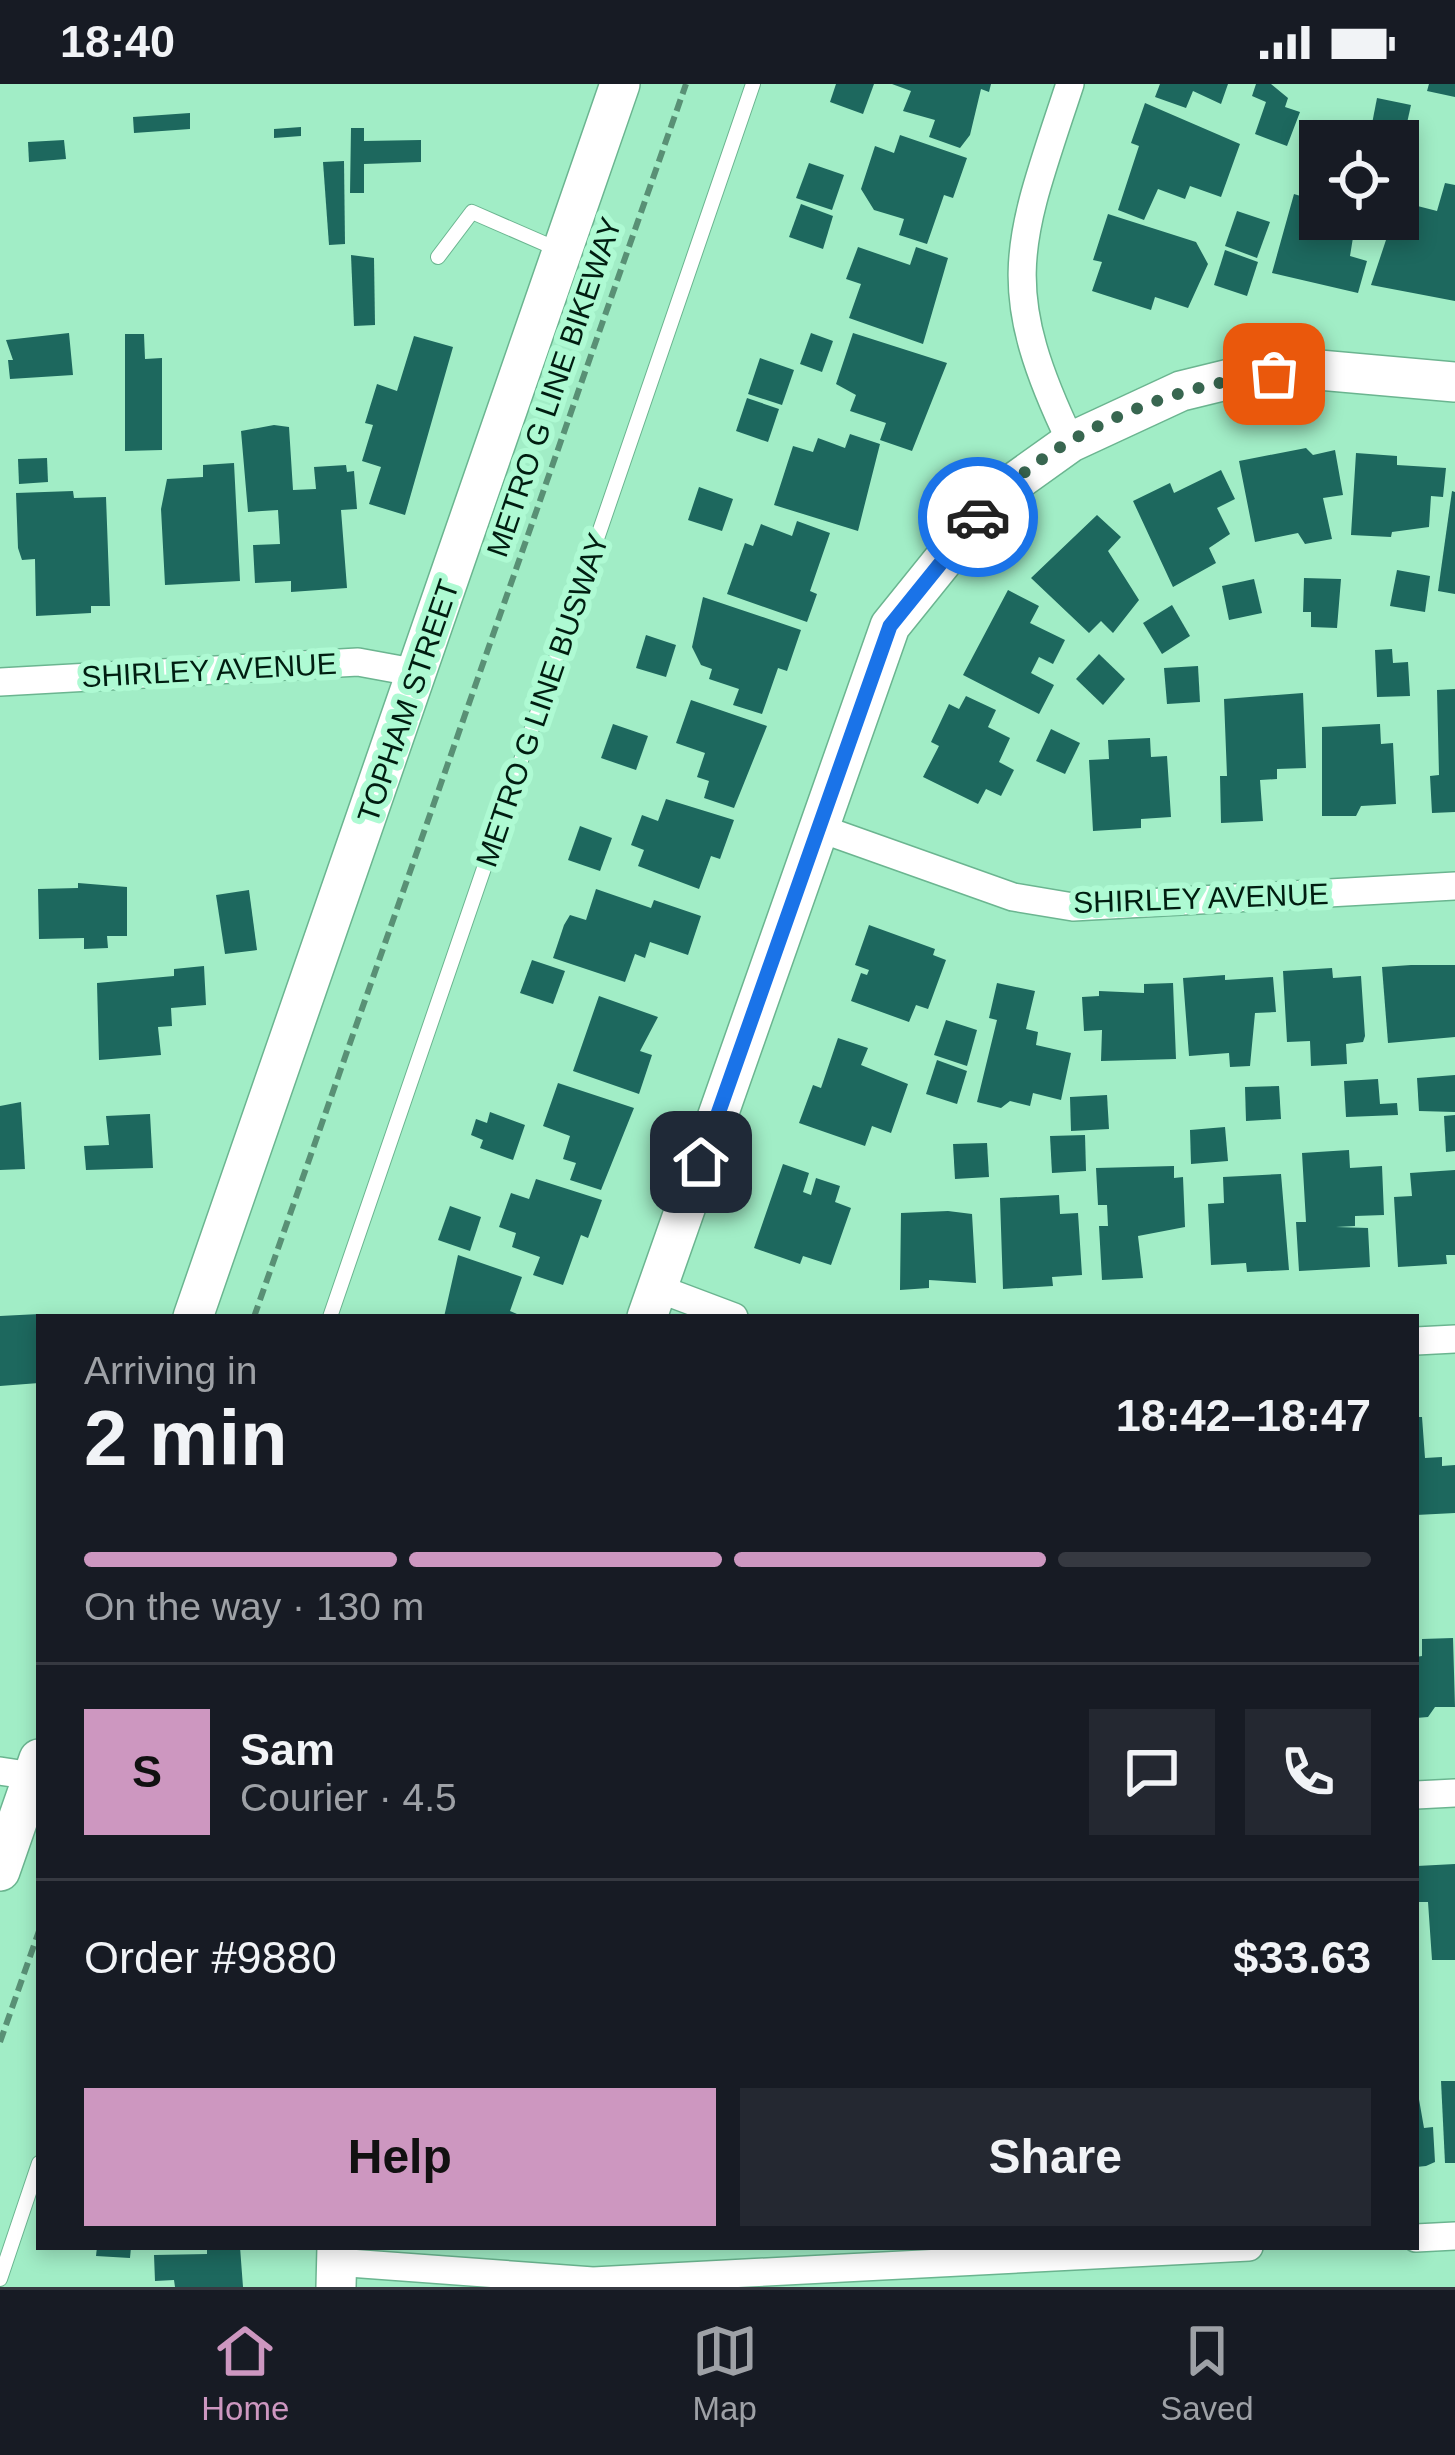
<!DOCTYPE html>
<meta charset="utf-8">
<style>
:root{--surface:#171b24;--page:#242831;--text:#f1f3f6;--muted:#9ea1a6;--line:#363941;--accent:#cd97c0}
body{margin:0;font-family:Arial,sans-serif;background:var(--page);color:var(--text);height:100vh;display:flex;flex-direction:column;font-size:45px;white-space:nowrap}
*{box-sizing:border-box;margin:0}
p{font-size:39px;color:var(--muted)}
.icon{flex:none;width:66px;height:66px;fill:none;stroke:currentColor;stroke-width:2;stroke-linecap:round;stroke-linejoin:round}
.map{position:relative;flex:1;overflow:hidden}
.details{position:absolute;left:36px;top:1230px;width:1383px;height:936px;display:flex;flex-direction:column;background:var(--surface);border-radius:0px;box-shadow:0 6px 18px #0003}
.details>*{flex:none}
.tools{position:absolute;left:1299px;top:36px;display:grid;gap:24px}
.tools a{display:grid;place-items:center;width:120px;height:120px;border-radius:0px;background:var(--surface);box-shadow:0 6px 18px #0003;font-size:60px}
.pin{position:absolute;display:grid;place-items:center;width:102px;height:102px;color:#fff;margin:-51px;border-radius:24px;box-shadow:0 6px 18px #0006}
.courier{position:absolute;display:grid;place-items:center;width:120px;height:120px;margin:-60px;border:9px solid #1a73e8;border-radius:50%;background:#fff;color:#222;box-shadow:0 3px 15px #0007}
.overview em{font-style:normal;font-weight:800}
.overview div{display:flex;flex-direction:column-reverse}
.overview{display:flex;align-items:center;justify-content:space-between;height:204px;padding:0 48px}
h1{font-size:78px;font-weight:800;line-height:90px}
.bar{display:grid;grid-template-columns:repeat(4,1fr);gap:18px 12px;align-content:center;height:144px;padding:0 48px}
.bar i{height:15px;border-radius:9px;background:var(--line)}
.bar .on{background:var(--accent)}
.bar p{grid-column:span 4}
.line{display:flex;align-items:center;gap:30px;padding:0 48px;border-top:3px solid var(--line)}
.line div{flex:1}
.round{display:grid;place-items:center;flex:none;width:126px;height:126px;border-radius:0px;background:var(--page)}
.cta{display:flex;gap:24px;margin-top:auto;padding:24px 48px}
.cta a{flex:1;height:138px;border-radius:0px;background:var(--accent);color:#111;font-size:48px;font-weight:800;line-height:138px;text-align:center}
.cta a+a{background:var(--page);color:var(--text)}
.status{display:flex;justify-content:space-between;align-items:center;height:84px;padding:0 60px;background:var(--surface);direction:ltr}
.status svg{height:33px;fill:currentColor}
.dock{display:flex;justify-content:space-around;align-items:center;height:168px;border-top:3px solid var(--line);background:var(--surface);font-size:33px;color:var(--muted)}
.dock a{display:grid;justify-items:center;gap:6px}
.dock .on{color:var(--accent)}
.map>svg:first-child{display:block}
.building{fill:#1d685e}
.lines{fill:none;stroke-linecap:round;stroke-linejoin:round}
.lane-casing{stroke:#6bb590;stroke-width:16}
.street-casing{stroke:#6bb590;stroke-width:30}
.secondary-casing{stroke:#6bb590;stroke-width:42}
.path{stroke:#599075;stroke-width:6;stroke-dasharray:12 6;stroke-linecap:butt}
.lane{stroke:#fff;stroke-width:14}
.street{stroke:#fff;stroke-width:27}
.secondary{stroke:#fff;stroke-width:39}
.done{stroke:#386650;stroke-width:12;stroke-dasharray:0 21.6}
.route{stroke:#1a73e8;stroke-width:15}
.labels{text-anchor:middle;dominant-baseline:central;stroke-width:12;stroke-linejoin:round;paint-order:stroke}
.street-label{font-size:30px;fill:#001e11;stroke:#aefad3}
</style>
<div class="status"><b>18:40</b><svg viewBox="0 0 49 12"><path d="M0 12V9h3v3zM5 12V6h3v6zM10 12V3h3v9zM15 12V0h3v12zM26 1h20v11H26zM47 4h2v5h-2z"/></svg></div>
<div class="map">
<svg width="1455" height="2203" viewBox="0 0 1455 2203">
<rect width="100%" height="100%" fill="#a1edc6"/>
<g class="building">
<polygon points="836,0 874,0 863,30 830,18"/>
<polygon points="892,0 991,0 989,8 981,5 970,51 960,64 929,53 935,36 903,27 911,7"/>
<polygon points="1160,0 1228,0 1221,20 1193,7 1186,24 1155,13"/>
<polygon points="1256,0 1271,0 1288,14 1285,23 1300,28 1287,62 1255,50 1266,18 1252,12"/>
<polygon points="1429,0 1455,0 1455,13 1427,7"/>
<polygon points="1377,14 1411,21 1403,57 1370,50"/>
<polygon points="1145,19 1240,60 1221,113 1190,102 1185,115 1158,105 1144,136 1118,126 1139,62 1131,59"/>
<polygon points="190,29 190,45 134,49 133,33"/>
<polygon points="301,43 301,52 274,54 274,45"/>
<polygon points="351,44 364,44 364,57 421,56 421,78 364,80 364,109 350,109"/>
<polygon points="900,51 967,74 953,114 944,111 927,160 899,151 904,135 874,126 861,105 875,62 894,69"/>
<polygon points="64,56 66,75 29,78 28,58"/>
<polygon points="344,77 345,160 329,161 323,78"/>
<polygon points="809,79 844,91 832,126 796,114"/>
<polygon points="1445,99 1455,101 1455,217 1371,201 1393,135 1398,135 1398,117 1437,127"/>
<polygon points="1294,110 1320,118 1320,135 1356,135 1350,172 1367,177 1358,209 1272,189"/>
<polygon points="801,120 833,132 823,165 789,153"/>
<polygon points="1237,127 1270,138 1257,174 1225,162"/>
<polygon points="1108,130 1196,158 1208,180 1188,224 1155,213 1151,226 1092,207 1102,178 1093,176"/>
<polygon points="858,163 910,181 916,163 948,174 923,260 849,234 861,200 846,195"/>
<polygon points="1225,166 1258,178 1247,212 1214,201"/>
<polygon points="351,171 374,174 375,241 354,242"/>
<polygon points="69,249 73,291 10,295 8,276 13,276 6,256"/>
<polygon points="811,249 833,257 822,288 800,280"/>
<polygon points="853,249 947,279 912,367 880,356 886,339 850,327 856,311 836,300"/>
<polygon points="125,250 144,250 145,275 162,274 162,366 125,367"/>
<polygon points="414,252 453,263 405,431 369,420 381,383 362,377 373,341 365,339 377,300 397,307"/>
<polygon points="760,274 794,286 782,321 748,310"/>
<polygon points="747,314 779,325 768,358 736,347"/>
<polygon points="274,341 289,343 293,406 316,405 314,383 346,381 347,388 354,387 357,425 341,426 347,504 291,508 291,497 255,499 253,461 280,460 278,426 248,428 241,347"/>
<polygon points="850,350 880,360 858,447 774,421 793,362 813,368 818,354 845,364"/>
<polygon points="1306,364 1313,371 1335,366 1343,411 1323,414 1332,455 1305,460 1298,449 1255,458 1239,377"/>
<polygon points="1356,369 1397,372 1397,381 1446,384 1443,413 1431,412 1429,443 1392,448 1391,453 1351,451"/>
<polygon points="47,374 48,398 19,400 18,375"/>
<polygon points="234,379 240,497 165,501 161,425 167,395 203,393 203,381"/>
<polygon points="1221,386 1235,415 1217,424 1230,450 1209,464 1216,479 1173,503 1133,417 1170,399 1174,409"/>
<polygon points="699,403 733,415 722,447 688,436"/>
<polygon points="73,407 74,414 106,413 110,522 91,522 91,529 36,532 35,475 22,476 18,464 16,409"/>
<polygon points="1452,407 1455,408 1455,510 1438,507"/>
<polygon points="1097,431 1121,453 1108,467 1139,516 1113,549 1101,537 1089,549 1031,494"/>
<polygon points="797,437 830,449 810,507 817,510 807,538 727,510 745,459 753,462 761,440 792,452"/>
<polygon points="1397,486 1430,492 1425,528 1390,522"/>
<polygon points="1304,494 1341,495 1337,544 1311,543 1311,528 1303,528"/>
<polygon points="1254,495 1262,529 1229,536 1222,502"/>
<polygon points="1008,506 1039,522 1030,539 1065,556 1053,580 1039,573 1031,589 1054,601 1039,630 963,591"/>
<polygon points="703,513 801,546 787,587 778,584 762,630 733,621 739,605 709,595 712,585 701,581 692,563"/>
<polygon points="1172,521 1190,552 1162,570 1143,539"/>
<polygon points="646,551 676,561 666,593 636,584"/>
<polygon points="1392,565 1393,579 1408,578 1410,612 1377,613 1375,566"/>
<polygon points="1099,570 1125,595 1103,621 1076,595"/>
<polygon points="1198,582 1200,618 1167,620 1164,584"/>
<polygon points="1455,605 1455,728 1432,729 1430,692 1439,691 1437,606"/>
<polygon points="1303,609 1306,684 1277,685 1277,695 1260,696 1263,737 1221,739 1220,692 1227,692 1224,615"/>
<polygon points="966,612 996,626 988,643 1010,654 999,678 1014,686 1001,712 986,705 978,720 923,693 939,662 931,658 949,620 959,625"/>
<polygon points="691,616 767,642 734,724 704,714 709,697 697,693 705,669 676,659"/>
<polygon points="613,640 648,652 636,686 601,674"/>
<polygon points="1380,640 1381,660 1393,659 1396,720 1361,722 1356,732 1322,732 1322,643"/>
<polygon points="1051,645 1080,659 1065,690 1036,677"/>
<polygon points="1150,654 1151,673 1167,672 1171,733 1141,735 1141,744 1093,747 1089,676 1109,675 1108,656"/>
<polygon points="666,715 734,736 720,775 711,772 699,805 638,782 644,766 631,761 642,731 658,737"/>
<polygon points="580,742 612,754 600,787 568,776"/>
<polygon points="78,799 127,803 127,852 107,852 108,864 84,865 84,854 39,855 38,805 78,804"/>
<polygon points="596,805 651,824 654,816 701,832 688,871 650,858 645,874 635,870 625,898 553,874 564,841 570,831 586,836"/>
<polygon points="249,806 257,866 225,870 216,811"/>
<polygon points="869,841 935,865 933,871 946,876 928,925 916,921 909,938 851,917 861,889 867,891 869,886 855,881"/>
<polygon points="532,876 565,887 553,920 520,909"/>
<polygon points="1411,881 1455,881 1455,953 1388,959 1382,883"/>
<polygon points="204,882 206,921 171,924 172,942 158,943 161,971 99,976 97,899 174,892 174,885"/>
<polygon points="1332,884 1333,894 1361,892 1365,952 1363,958 1346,960 1347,980 1311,982 1310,957 1287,958 1283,887"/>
<polygon points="1225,891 1225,896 1273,893 1276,928 1255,929 1250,982 1230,983 1229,969 1189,972 1183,894"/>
<polygon points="997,899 1035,907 1026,945 1038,948 1036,961 1071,969 1061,1016 1033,1009 1030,1022 1010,1017 1001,1024 977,1018 997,936 989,934"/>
<polygon points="1173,899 1176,975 1101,977 1102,946 1084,947 1082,913 1099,912 1099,907 1144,909 1144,900"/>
<polygon points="599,912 658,933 640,967 652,971 639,1010 573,987"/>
<polygon points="946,936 977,946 967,982 934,971"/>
<polygon points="838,954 868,964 861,981 908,1000 891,1049 872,1042 865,1062 799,1039 813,1001 821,1004"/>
<polygon points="937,976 967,987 957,1020 926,1010"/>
<polygon points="1455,991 1455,1028 1419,1027 1417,994"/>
<polygon points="1378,995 1380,1020 1397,1019 1398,1031 1346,1033 1344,997"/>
<polygon points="558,999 634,1024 601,1106 570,1096 576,1079 563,1075 570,1052 543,1042"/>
<polygon points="1279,1002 1281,1035 1246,1037 1245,1003"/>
<polygon points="1107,1011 1109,1045 1071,1047 1070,1013"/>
<polygon points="21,1018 25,1085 0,1086 0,1022"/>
<polygon points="490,1028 525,1041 513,1076 480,1064 483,1056 471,1051 476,1035 487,1039"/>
<polygon points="150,1030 153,1084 86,1086 84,1062 109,1061 106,1032"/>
<polygon points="1455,1031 1455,1067 1446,1068 1444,1032"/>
<polygon points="1225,1043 1228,1077 1191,1080 1190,1046"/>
<polygon points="1085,1051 1086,1087 1052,1089 1050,1052"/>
<polygon points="987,1059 989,1093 955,1095 953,1060"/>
<polygon points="1349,1066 1350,1084 1382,1082 1384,1131 1355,1132 1355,1142 1336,1143 1368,1144 1370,1183 1299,1187 1296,1138 1306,1138 1302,1069"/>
<polygon points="783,1080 809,1089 803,1108 811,1111 816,1094 840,1102 835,1118 851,1124 831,1181 803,1172 800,1180 754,1164"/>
<polygon points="1174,1082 1174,1094 1183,1093 1185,1143 1138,1152 1143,1194 1102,1196 1099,1142 1108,1142 1107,1121 1098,1121 1096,1084"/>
<polygon points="1455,1086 1455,1171 1446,1171 1447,1180 1398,1183 1394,1113 1412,1112 1410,1089"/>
<polygon points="1281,1090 1289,1186 1247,1188 1246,1179 1211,1181 1208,1120 1224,1119 1223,1093"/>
<polygon points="536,1095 602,1116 588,1154 581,1151 563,1201 533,1191 540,1173 512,1163 516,1149 499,1143 511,1109 529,1115"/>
<polygon points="1059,1111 1060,1130 1078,1129 1082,1191 1052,1193 1053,1202 1003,1205 1000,1114"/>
<polygon points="450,1122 481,1133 470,1167 438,1156"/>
<polygon points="948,1127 972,1130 976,1199 929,1196 929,1204 900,1206 901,1129"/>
<polygon points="458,1171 522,1193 510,1227 524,1233 444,1233"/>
<polygon points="39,1230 39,1299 0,1302 0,1232"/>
<polygon points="1416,1333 1422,1333 1425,1374 1442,1373 1442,1382 1455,1381 1455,1429 1416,1431"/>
<polygon points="1453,1554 1455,1623 1435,1623 1428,1633 1416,1634 1416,1573 1422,1572 1422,1555"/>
<polygon points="1455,1780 1455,1876 1432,1876 1428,1818 1419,1818 1417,1782"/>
<polygon points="1441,1997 1455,1997 1455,2079 1445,2079"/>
<polygon points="1416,1998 1424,2044 1433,2043 1435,2078 1426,2082 1416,2083"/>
<polygon points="97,2163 131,2163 130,2174 96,2172"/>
<polygon points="207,2163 240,2163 243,2203 175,2203 174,2196 155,2197 154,2171 207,2170"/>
</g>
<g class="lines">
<defs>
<g id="lane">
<polyline points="438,173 472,128 557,165"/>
<polyline points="330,1233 753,0"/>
<polyline points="0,2195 39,2079"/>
</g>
<g id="street">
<path d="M1070 0C1018 158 995 200 1071 358"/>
<polyline points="0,598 358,578 418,589"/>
<polyline points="816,743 1013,813 1073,823 1455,802"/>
<polyline points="657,1204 734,1233"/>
<polyline points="1416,1257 1455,1255"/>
<polyline points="0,1687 33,1692"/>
<polyline points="1416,1711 1455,1709"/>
<polyline points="1416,2154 1455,2152"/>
<polyline points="335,2178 593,2197 1249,2163"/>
</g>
<g id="secondary">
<polyline points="193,1233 620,0"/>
<polyline points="647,1233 890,542 994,413 1071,358 1181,307 1230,295 1319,286 1455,298"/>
<polyline points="0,1787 39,1675"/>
<polyline points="336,2203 337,2163"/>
</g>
</defs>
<use href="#lane" class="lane-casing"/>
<use href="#street" class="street-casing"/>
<use href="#secondary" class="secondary-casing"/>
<g class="path">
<polyline points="254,1233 686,0"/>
<polyline points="0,1958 39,1847"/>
</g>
<use href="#lane" class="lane"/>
<use href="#street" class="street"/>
<use href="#secondary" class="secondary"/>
</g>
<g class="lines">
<path class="done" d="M978 433C1047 351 1170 301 1274 290"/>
<polyline class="route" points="701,1078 890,542 978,433"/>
</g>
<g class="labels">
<g class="street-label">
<text transform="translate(554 303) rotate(-71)">METRO G LINE BIKEWAY</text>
<text transform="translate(209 586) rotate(-3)">SHIRLEY AVENUE</text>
<text transform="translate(542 616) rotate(-71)">METRO G LINE BUSWAY</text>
<text transform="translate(408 617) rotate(-71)">TOPHAM STREET</text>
<text transform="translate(1201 814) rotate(-2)">SHIRLEY AVENUE</text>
</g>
</g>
</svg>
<div class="tools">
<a><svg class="icon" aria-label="locate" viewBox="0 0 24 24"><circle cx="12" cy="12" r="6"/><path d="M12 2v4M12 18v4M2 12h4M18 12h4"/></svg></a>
</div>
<div class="pin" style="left:1274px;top:290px;background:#ea580c"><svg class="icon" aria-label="bag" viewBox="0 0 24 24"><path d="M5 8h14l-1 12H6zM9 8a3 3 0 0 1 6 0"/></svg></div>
<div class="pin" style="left:701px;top:1078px;background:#1f2937"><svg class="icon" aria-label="home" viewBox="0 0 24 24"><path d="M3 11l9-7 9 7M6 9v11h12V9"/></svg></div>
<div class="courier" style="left:978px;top:433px"><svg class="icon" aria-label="car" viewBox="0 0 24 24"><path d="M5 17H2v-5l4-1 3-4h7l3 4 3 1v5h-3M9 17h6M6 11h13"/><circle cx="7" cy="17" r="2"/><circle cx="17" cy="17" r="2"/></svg></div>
<section class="details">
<div class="overview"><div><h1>2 min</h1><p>Arriving in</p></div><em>18:42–18:47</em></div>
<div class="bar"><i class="on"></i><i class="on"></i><i class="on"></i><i></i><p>On the way · 130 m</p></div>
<div class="line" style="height:216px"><b class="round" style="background:var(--accent);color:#111">S</b><div><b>Sam</b><p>Courier · 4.5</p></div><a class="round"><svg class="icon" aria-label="chat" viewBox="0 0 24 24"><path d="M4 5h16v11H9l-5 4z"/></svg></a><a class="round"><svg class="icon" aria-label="phone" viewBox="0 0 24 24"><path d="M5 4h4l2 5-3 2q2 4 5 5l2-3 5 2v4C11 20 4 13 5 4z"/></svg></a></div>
<div class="line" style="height:156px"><div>Order #9880</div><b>$33.63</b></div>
<div class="cta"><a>Help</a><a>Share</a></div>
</section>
</div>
<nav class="dock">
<a class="on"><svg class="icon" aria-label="home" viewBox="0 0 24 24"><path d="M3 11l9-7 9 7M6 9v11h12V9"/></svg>Home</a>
<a><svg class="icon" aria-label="map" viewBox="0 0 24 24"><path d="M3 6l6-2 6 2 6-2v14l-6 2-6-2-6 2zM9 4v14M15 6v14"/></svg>Map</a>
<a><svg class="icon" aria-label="saved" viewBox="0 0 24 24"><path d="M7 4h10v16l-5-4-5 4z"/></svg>Saved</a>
</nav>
